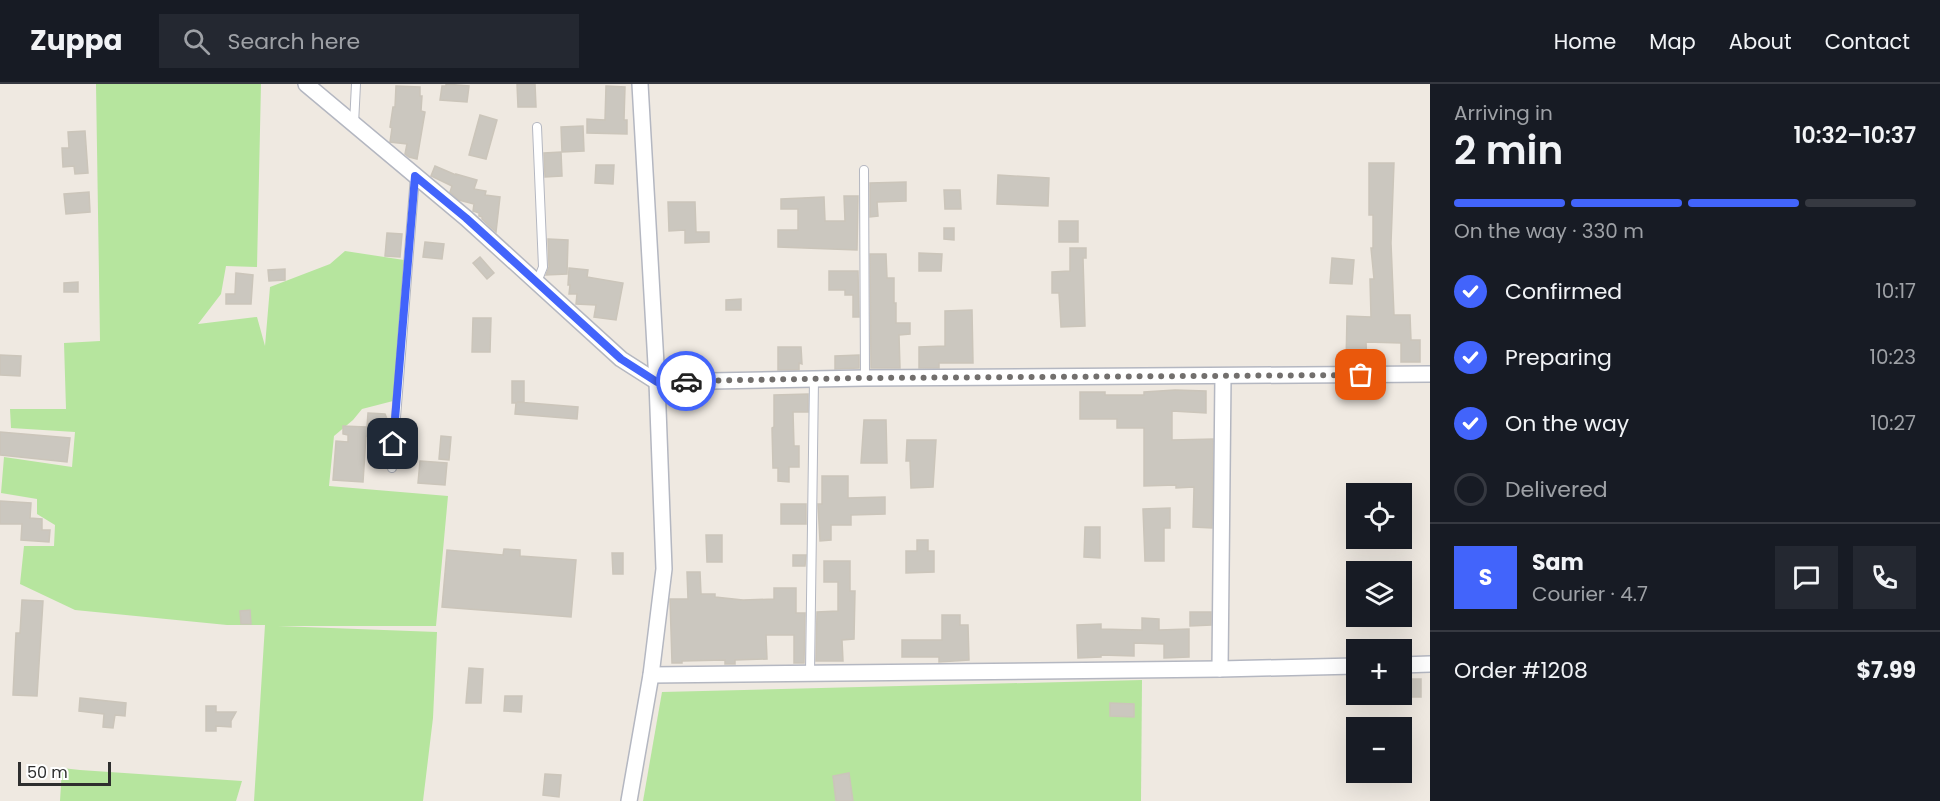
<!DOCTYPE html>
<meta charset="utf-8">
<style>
:root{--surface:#171b24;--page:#242831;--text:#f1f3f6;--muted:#9ea1a6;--line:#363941;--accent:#4264fb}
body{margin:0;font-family:Poppins,sans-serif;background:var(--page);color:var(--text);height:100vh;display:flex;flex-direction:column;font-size:22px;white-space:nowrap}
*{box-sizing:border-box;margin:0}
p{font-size:20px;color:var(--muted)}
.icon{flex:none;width:33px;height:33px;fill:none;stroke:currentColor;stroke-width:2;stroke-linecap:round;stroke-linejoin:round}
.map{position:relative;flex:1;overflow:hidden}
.drawer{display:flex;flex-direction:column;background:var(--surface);width:510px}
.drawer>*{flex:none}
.fabs{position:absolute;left:1346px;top:399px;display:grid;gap:12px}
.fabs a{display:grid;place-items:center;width:66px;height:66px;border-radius:0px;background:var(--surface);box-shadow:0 6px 24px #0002;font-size:30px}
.scale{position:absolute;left:18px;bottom:15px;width:93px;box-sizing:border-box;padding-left:6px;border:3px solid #2e2e2e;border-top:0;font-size:16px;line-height:21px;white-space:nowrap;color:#2e2e2e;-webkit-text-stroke:4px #fff;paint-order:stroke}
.pin{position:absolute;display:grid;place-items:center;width:51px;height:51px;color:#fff;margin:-26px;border-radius:12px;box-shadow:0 3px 9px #0006}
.courier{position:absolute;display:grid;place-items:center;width:60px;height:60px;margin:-30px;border:4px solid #4264fb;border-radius:50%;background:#fff;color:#222;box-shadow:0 2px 8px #0007}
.overview em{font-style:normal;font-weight:600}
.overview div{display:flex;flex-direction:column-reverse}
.overview{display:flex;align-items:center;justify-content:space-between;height:102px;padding:0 24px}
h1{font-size:39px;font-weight:600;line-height:45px}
.bar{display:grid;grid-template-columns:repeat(4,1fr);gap:9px 6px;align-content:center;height:72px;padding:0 24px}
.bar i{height:8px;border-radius:4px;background:var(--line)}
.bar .current{background:var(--accent)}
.bar p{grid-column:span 4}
.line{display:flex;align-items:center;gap:15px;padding:0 24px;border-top:2px solid var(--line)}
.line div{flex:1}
.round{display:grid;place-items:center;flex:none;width:63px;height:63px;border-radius:0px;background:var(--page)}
ol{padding:0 24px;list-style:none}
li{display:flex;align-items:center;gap:18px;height:66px}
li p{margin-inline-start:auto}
li .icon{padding:6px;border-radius:50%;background:var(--accent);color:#fff;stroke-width:4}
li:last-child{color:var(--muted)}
li i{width:33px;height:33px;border:3px solid var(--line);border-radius:50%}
header{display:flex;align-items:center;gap:36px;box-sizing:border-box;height:84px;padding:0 30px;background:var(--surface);border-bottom:2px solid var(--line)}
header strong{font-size:28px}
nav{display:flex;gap:33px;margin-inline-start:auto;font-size:21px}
.search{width:420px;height:54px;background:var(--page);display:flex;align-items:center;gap:15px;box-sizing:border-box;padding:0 21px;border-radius:0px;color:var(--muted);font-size:22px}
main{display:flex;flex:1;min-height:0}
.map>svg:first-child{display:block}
.green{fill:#b6e59e}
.building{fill:#cbc7bf;stroke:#cbc5ba;stroke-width:1.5}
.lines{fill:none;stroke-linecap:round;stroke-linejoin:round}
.lane-casing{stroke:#b4b7c1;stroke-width:10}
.street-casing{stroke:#b4b7c1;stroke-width:18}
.lane{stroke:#fff;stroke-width:8}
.street{stroke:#fff;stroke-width:15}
.done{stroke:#726f6d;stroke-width:6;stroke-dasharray:0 10.8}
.route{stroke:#4264fb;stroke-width:8}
</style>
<header>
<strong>Zuppa</strong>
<div class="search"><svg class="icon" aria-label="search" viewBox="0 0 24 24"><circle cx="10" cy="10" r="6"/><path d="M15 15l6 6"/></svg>Search here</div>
<nav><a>Home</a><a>Map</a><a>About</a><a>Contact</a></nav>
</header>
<main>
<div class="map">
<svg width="1430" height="717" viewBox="0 0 1430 717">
<rect width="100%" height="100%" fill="#efe9e1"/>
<g class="green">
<polygon points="96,0 261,0 257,183 226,182 221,210 198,240 257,233 265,262 270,203 330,180 345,167 404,176 393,317 362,325 353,336 334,352 329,402 448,412 436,542 278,542 437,548 433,634 423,717 254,717 265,541 227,541 75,526 20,500 24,462 54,462 55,441 37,430 37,415 1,409 4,373 72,383 75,348 11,344 10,325 66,325 64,259 100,257"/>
<polygon points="1142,596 1141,717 643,717 662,608"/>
<polygon points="62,684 80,686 242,697 236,717 60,717"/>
</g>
<g class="building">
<polygon points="446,0 469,2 467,18 440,16 442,2 446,2"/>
<polygon points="517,0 535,0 536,23 518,23"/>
<polygon points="396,2 420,3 420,12 422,12 421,27 425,28 417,75 409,73 405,70 407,60 390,58 392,44 390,43 393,23 395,23"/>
<polygon points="606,2 625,3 624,36 627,36 627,50 587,49 587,35 605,36"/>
<polygon points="480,31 497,36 486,75 469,71"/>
<polygon points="583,42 584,67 562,68 561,43"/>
<polygon points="85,47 88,89 75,90 74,82 63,83 62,64 69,64 68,48"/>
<polygon points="561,68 562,92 545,93 544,69"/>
<polygon points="1369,79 1394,79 1391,159 1394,231 1410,231 1411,256 1420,256 1420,278 1401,278 1401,259 1366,258 1367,281 1346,281 1347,232 1371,233 1370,195 1374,195 1371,164 1373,164 1373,131 1369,131"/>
<polygon points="596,81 614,81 613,100 595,99"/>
<polygon points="435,82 456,91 456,90 477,96 474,105 486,107 485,111 500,113 496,148 482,135 482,133 479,132 479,129 473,127 474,120 459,116 450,108 452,102 431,92"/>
<polygon points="998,91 1049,94 1048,122 997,120"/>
<polygon points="906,98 906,117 877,118 878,132 870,133 870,99"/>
<polygon points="944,106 960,106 961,125 945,125"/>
<polygon points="89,108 90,128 66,130 64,110"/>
<polygon points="844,112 858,112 857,166 778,163 778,146 798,146 798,125 781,125 781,115 824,113 825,137 845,137"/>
<polygon points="668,118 695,118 696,148 709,148 709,158 685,159 685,146 669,147"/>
<rect x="1059" y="137" width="19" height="21"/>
<polygon points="944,144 954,144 954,156 944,155"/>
<polygon points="387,149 402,150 400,173 385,172"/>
<polygon points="548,155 568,156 567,190 546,191 549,183"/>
<polygon points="425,158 444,160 442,175 423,173"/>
<polygon points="1070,164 1086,164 1086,174 1083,174 1085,242 1061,243 1059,209 1052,209 1052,188 1070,187"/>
<polygon points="919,169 942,170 941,187 919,187"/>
<polygon points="870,170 886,170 887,194 894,194 894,219 896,219 896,239 910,239 910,250 899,251 900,284 871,284"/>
<polygon points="480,173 494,189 487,195 473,179"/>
<polygon points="1332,174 1354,176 1352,200 1330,199"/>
<polygon points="569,184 588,186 587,193 623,199 616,236 594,233 596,221 576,220 577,210 569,210 570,201 568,201"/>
<polygon points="285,185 285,196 269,197 268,186"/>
<polygon points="829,187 858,187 859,233 853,233 853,211 845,211 845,206 829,206"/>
<polygon points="236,189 253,191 251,220 226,220 226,210 235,210"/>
<polygon points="78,198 78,208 64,208 64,199"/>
<polygon points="741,215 741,226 726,226 726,216"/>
<polygon points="972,226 973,279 939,279 939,284 919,284 919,263 945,262 945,227"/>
<polygon points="473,234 491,234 490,268 472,268"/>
<polygon points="778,263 801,263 802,280 799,279 799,286 778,286"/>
<polygon points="0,271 21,272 20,292 0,291"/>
<polygon points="859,271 859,284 835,285 835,272"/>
<polygon points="512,297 524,297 524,318 517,318 578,323 577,335 515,330 516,319 512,319"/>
<polygon points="1175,306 1206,307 1206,329 1172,327 1172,356 1213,355 1212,444 1193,443 1194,403 1176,404 1176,401 1144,402 1144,344 1117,344 1117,335 1080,335 1080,308 1105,308 1105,311 1144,311 1144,308"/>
<polygon points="808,310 808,328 793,328 794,362 799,362 799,383 789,383 789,398 778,397 778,384 773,384 772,344 774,343 774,311"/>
<polygon points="368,329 385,330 389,340 384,347 379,346 379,353 366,352 363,398 333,396 336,357 348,358 348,351 343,350 343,342 367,343"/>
<polygon points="864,336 886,336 887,379 861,379"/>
<polygon points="0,348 70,354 67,378 0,371"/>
<polygon points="441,352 451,353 449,376 439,375"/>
<polygon points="907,356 936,356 933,403 911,404 910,377 906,377"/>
<polygon points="420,377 447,379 445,401 418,399"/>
<polygon points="822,392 848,392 848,414 885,413 885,430 851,431 851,441 831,441 831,456 820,457 818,420 822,420"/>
<polygon points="0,417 31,419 30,434 42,435 42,446 50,446 49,458 21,456 22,440 0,440"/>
<rect x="781" y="420" width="25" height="20"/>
<polygon points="1170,424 1170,444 1164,444 1164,477 1145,477 1143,425"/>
<polygon points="1085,443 1100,443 1100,474 1084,473"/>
<polygon points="706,451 722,451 722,478 707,478"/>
<polygon points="917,456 928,456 928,467 934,467 934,488 906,489 906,467 917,467"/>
<polygon points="504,465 520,466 520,472 576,476 571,533 442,523 447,466 503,471"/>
<polygon points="612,469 623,469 623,490 613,490"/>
<polygon points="793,471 806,471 805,482 793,482"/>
<polygon points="824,477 850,477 850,507 855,507 854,555 842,556 843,577 816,577 817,528 838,527 838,498 824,498"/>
<polygon points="687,488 700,488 701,510 715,510 715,513 743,516 774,515 774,504 796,504 796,529 805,529 804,579 794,579 794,551 766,551 767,575 735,576 735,580 725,580 725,576 682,577 682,579 672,579 670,515 688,515"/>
<polygon points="22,516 43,517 37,612 13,611 16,549 20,549"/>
<polygon points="250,526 251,540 241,540 240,527"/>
<polygon points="1190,528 1211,528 1211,541 1190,542"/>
<polygon points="942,531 960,531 960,541 968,541 969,576 939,578 939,573 902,573 902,556 942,556"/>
<polygon points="1142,534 1159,535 1159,546 1189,545 1189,573 1164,574 1164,560 1134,559 1134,572 1101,571 1101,573 1078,574 1077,541 1101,540 1101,545 1142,546"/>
<polygon points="469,584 483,585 481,619 466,619"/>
<rect x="1401" y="595" width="20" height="18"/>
<polygon points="505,612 522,612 521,628 504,627"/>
<polygon points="80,614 126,619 125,632 115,631 113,644 103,643 104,630 79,627"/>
<polygon points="1110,619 1134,620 1134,633 1110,632"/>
<polygon points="206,622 216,622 216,628 236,628 231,637 231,643 216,642 216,647 206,647"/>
<polygon points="849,689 853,717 836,717 833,692"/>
<polygon points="545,690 561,691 559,713 543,711"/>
</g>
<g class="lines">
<defs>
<g id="lane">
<polyline points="354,40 356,0"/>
<polyline points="864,86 865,294"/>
<polyline points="537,198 543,183 537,43"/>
<polyline points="392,384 415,92"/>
<polyline points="810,589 814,295"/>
</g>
<g id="street">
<polyline points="306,0 466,134 621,275 657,298 865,294 1430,290"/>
<polyline points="1401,581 1430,580"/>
<polyline points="1220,585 1223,292"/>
<polyline points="651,591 1220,585 1356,582"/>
<polyline points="629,717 651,591 664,485 657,298 640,0"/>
</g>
</defs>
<use href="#lane" class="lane-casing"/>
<use href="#street" class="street-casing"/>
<use href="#lane" class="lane"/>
<use href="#street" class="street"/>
</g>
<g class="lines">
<polyline class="done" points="686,297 865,294 1361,291"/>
<polyline class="route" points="393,360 415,92 466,134 621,275 657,298 686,297"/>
</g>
</svg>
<div class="fabs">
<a><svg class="icon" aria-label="locate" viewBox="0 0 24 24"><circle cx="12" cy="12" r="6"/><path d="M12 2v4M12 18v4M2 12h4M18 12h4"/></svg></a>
<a><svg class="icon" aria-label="layers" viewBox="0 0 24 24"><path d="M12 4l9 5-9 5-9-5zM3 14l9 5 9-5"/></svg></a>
<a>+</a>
<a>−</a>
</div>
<div class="scale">50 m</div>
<div class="pin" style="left:1361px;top:291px;background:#ea580c"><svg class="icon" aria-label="bag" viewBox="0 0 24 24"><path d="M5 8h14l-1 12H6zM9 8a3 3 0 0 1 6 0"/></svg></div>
<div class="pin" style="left:393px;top:360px;background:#1f2937"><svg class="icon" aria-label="home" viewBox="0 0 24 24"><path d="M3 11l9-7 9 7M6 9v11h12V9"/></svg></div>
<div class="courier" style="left:686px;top:297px"><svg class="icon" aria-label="car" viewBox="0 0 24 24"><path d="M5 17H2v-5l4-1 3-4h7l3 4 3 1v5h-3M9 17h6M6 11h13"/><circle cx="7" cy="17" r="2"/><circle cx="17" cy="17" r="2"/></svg></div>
</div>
<section class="drawer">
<div class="overview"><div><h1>2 min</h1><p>Arriving in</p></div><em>10:32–10:37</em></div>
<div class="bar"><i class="current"></i><i class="current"></i><i class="current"></i><i></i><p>On the way · 330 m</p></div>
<ol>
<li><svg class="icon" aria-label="check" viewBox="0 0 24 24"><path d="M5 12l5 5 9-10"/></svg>Confirmed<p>10:17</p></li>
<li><svg class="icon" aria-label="check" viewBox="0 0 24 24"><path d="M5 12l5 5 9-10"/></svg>Preparing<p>10:23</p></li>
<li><svg class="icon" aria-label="check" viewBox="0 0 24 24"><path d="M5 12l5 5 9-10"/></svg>On the way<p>10:27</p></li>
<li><i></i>Delivered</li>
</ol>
<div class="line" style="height:108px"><b class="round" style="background:var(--accent);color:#fff">S</b><div><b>Sam</b><p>Courier · 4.7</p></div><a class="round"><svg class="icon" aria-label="chat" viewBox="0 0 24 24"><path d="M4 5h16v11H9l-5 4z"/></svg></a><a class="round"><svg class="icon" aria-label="phone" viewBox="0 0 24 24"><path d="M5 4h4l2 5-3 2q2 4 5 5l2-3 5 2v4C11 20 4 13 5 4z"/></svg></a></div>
<div class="line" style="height:78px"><div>Order #1208</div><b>$7.99</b></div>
</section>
</main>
